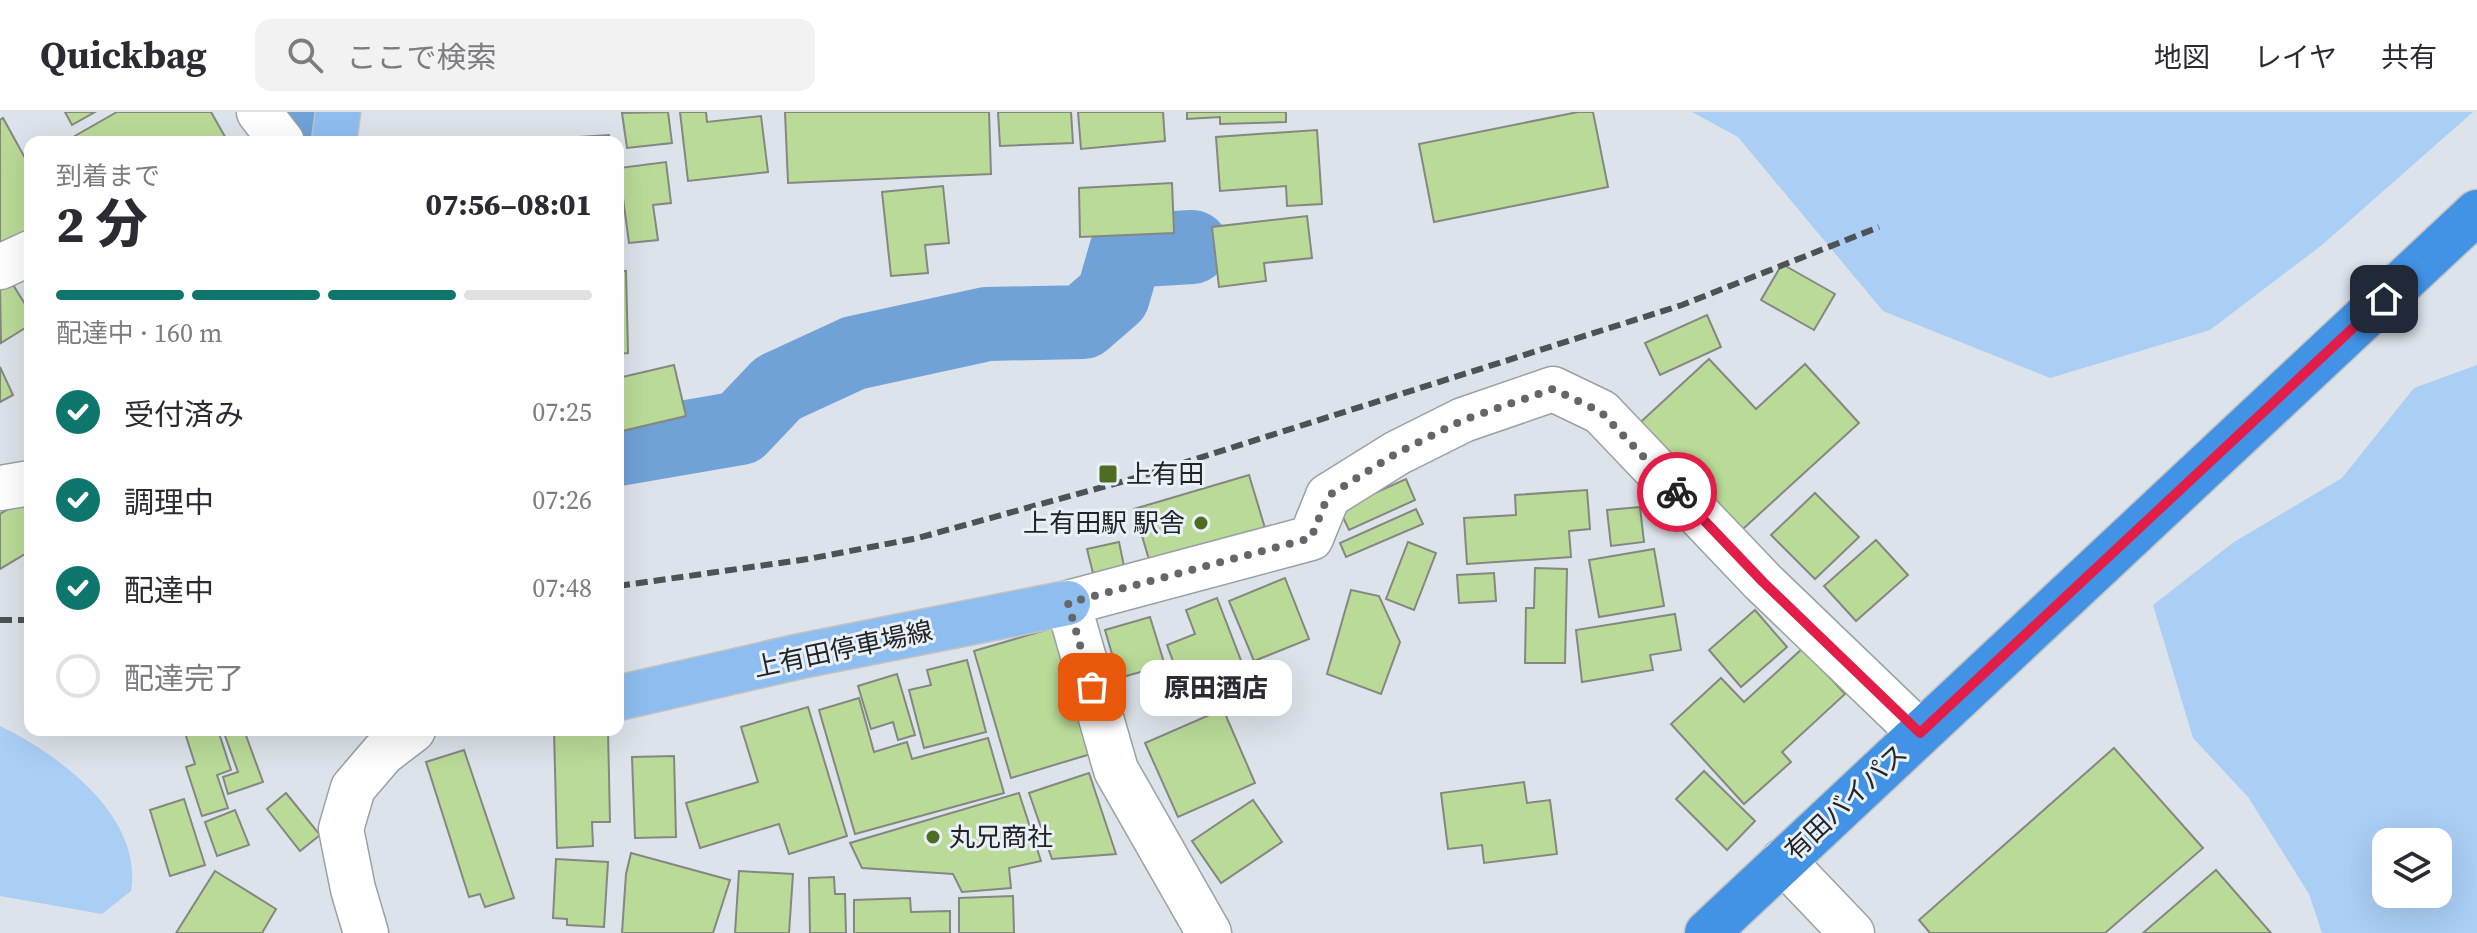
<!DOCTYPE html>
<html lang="ja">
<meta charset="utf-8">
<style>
:root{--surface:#fff;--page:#f2f2f3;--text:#2b2b33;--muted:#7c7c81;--line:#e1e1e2;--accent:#0f766e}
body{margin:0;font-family:"Source Serif 4","Noto Sans JP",serif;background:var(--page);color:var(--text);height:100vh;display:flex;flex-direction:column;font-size:30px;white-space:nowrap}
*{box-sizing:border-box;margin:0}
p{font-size:26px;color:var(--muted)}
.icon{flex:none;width:44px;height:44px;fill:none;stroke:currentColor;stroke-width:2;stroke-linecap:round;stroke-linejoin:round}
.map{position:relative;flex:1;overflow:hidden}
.panel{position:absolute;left:24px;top:24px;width:600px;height:600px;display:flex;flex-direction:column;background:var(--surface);border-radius:16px;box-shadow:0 8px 32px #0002}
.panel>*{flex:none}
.controls{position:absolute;left:2372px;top:716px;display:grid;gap:16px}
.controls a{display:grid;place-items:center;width:80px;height:80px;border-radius:16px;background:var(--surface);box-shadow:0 8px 32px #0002;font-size:40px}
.pin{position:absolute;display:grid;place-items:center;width:68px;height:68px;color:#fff;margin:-34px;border-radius:16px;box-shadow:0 4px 12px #0006}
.courier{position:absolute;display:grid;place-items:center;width:80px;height:80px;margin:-40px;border:6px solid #e11d48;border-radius:50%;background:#fff;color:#222;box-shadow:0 2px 10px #0007}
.bubble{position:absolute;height:56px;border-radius:16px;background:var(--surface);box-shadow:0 8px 32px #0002;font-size:26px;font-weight:800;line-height:56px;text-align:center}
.headline em{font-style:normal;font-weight:800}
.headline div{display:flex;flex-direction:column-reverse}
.headline{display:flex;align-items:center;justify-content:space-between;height:136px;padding:0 32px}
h1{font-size:52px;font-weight:800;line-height:60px}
.bar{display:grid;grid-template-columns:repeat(4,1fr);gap:12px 8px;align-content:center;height:96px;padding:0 32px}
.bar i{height:10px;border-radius:6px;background:var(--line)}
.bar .on{background:var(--accent)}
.bar p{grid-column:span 4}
ol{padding:0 32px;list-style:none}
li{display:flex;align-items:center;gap:24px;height:88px}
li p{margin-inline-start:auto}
li .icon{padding:8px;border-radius:50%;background:var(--accent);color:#fff;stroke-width:4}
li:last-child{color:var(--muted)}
li i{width:44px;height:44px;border:4px solid var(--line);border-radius:50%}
header{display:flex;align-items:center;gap:48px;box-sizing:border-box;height:112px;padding:0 40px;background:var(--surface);border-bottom:2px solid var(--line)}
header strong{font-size:38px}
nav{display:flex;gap:44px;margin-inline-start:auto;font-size:28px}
.search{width:560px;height:72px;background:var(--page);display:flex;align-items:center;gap:20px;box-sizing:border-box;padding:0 28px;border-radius:16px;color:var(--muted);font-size:30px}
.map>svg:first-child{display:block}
.green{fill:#abcef5;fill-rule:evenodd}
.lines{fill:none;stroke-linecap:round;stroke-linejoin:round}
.river{stroke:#70a1d7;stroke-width:74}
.building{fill:#badb98;stroke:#848880;stroke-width:2}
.minor-casing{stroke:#9aa0a6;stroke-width:47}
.major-casing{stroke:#c1c2c2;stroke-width:47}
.highway-casing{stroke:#c1c2c2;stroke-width:47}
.minor{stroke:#fff;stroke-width:44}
.major{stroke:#8ebef0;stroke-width:44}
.highway{stroke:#4293e6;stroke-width:44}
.rail{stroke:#4f5255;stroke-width:6;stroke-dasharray:12 6;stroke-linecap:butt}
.done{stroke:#63676b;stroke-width:8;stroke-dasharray:0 14.4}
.route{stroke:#e11d48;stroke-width:10}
.poi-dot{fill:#4d6d23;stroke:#eaf0f7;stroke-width:3}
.labels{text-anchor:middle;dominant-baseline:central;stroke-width:6;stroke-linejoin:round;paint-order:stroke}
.poi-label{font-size:26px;fill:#222426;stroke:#eaf0f7;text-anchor:start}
.street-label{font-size:26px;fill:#222426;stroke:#eaf0f7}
</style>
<header>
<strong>Quickbag</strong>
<div class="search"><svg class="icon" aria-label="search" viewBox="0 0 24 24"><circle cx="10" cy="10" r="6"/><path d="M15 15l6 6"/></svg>ここで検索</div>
<nav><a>地図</a><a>レイヤ</a><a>共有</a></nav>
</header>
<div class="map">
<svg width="2477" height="821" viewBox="0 0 2477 821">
<rect width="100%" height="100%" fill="#dde3ea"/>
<g class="green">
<polygon points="1692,0 2473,0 2322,133 2210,218 2050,266 1883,199 1738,25"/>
<path d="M2477 253V821H2322L2309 782 2248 685 2193 626 2153 493 2234 430 2342 366 2414 276ZM2438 730V782H2386V730Z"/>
<path d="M0 614C60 643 143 705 131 779L102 802 0 784Z"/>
</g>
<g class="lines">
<g class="river">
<polyline points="286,0 311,30"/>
<polyline points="618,337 740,316 778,276 854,241 987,212 1083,210 1113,184 1126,139 1192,135"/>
</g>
</g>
<g class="building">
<polygon points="65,0 95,0 72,13"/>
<polygon points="117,0 211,0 228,30 76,30 73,25"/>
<polygon points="668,0 672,31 627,36 622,1"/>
<polygon points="680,0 706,0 707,10 761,4 768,60 688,69"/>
<polygon points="785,0 989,0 991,62 788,71"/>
<polygon points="998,0 1071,0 1073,31 1000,34"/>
<polygon points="1078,0 1163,0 1165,29 1081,37"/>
<polygon points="1187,0 1286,0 1286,10 1220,12 1220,5 1187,7"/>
<polygon points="1578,0 1593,0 1608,75 1434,110 1419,32"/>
<polygon points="3,6 30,55 30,127 6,139 0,128 0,8"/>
<polygon points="1317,18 1322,92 1287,94 1286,74 1220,79 1216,25"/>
<polygon points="609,23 610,30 564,30 564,26"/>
<polygon points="666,50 671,91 653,93 658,128 629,131 619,56"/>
<polygon points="1172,71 1174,121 1080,125 1079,76"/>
<polygon points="943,74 949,131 925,133 928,161 891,164 882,80"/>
<polygon points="1307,104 1312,146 1264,151 1266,169 1219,175 1212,115"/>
<polygon points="1782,152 1835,182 1814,218 1761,188"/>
<polygon points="626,159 628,241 618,242 618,160"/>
<polygon points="10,168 30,200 30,213 1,231 0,174"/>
<polygon points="1707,203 1721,235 1660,263 1645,231"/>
<polygon points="1709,247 1756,297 1805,252 1859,311 1733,426 1632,318"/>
<polygon points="674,253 686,304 618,320 618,266"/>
<polygon points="0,255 13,283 0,290"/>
<polygon points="1249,363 1268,426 1153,461 1134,397"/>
<polygon points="1406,367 1415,388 1349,418 1339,397"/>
<polygon points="1587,378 1590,417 1569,419 1571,445 1467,452 1464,406 1516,403 1515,383"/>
<polygon points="1815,381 1859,425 1815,467 1771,423"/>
<polygon points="21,390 30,405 30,439 0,457 0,402"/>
<polygon points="1640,395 1644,430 1611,434 1607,398"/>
<polygon points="1416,397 1423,412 1346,445 1340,431"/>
<polygon points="1876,428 1908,463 1856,509 1824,474"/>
<polygon points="1119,430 1124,454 1093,461 1087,437"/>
<polygon points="1408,430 1436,441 1414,498 1386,487"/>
<polygon points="1654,437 1664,494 1599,505 1589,448"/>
<polygon points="1535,456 1567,457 1565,551 1525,551 1526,496 1534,496"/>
<polygon points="1494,461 1496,489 1459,491 1457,463"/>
<polygon points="1285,466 1309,527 1254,549 1229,489"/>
<polygon points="1351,478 1379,484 1400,530 1381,582 1327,562"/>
<polygon points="1217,486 1245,559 1185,581 1167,533 1195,522 1186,498"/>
<polygon points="1755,498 1787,535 1741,575 1709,538"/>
<polygon points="1675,502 1681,538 1650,543 1653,558 1582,570 1576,518"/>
<polygon points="1150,505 1171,573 1150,579 1144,559 1119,566 1105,518"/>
<polygon points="1056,515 1094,641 1011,666 974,539"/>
<polygon points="1803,536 1845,582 1782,640 1791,650 1744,692 1671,612 1721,566 1744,590"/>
<polygon points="967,548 986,620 924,636 909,578 931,573 927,558"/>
<polygon points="897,562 915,623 898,628 893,610 871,617 858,574"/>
<polygon points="859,586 874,640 907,630 912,647 988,626 1004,681 855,722 819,598"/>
<polygon points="808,595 847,724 789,742 779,712 700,736 686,691 758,670 741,615"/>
<polygon points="1223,597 1255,671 1178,705 1145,631"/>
<polygon points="184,618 218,618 231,658 217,663 228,696 202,704 186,655 195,652"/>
<polygon points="223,618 244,618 263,670 228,682 223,665 238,660"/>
<polygon points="554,618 608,618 610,710 592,710 593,734 557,736"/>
<polygon points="2114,636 2203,736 2105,821 1930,821 1919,808"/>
<polygon points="464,638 514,786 485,795 480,782 469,785 426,650"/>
<polygon points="674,644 676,725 635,726 632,645"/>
<polygon points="1704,659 1755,709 1727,738 1676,687"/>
<polygon points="1089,661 1116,742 1052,747 1029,681"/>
<polygon points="1524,670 1527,691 1550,688 1557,742 1484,751 1482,733 1448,737 1441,681"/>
<polygon points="286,681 320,723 300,739 267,697"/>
<polygon points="1019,681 1041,749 1009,756 1011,776 962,780 953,762 862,756 850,731"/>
<polygon points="184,687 205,753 170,764 150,698"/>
<polygon points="1253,688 1282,730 1221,771 1192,729"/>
<polygon points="235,698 249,733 217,744 205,710"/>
<polygon points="631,741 730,768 713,821 622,821 626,762"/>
<polygon points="556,747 608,750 604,815 567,813 567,807 553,806"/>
<polygon points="2216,758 2271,821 2143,821"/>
<polygon points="215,759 276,797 262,821 176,821"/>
<polygon points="739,759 793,762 789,821 735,821"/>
<polygon points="834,765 835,782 845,782 846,821 810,821 809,766"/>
<polygon points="1013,784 1014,821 959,821 959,786"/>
<polygon points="910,786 911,800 950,799 950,821 854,821 854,788"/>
</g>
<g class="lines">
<defs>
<g id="minor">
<polyline points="259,0 282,30"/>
<polyline points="0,155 30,141"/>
<polyline points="0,376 30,371"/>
<polyline points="1783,749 1852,821"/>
<polyline points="366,821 353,777 341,717 353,676 383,641 413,618"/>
<polyline points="1209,821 1116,658 1068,491 1311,426 1328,384 1397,341 1463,308 1553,277 1601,300 1763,470 1920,621"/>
</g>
<g id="major">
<polyline points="334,30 338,0"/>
<polyline points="618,586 801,544 1068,491"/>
</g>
<polyline id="highway" points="1707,821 2477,100"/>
</defs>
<use href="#minor" class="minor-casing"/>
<use href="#major" class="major-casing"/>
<use href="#highway" class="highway-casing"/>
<use href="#minor" class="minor"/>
<use href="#major" class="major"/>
<use href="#highway" class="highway"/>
<g class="rail">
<polyline points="618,474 808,447 918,426 1139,365 1682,193 1879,115"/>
<polyline points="0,508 30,508"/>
</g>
</g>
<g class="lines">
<polyline class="done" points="1092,575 1068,491 1311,426 1328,384 1397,341 1463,308 1553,277 1601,300 1677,380"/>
<polyline class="route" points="1677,380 1763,470 1920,621 2384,187"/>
</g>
<g class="poi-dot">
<rect x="1098" y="352" width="20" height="20" rx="4"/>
<circle cx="1201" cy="411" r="8"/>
<circle cx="933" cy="725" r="8"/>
</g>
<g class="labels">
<g class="poi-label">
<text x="1126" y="362">上有田</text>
<text x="1185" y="411" text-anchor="end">上有田駅 駅舎</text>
<text x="949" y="725">丸兄商社</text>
</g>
<g class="street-label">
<text transform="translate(843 537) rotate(-12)">上有田停車場線</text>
<text transform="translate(1846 690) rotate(-43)">有田バイパス</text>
</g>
</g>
</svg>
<div class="controls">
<a><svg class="icon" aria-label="layers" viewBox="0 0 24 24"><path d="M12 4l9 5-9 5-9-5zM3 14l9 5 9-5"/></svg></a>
</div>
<div class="pin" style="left:1092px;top:575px;background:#ea580c"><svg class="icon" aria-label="bag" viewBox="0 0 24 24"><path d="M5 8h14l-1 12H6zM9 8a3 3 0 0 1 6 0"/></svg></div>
<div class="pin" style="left:2384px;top:187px;background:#1f2937"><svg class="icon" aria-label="home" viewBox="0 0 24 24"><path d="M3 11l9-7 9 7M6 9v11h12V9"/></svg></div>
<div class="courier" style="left:1677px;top:380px"><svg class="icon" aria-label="bike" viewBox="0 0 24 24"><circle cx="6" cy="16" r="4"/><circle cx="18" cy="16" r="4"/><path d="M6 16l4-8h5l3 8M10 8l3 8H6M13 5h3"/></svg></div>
<div class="bubble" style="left:1140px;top:548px;width:152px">原田酒店</div>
<section class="panel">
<div class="headline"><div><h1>2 分</h1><p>到着まで</p></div><em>07:56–08:01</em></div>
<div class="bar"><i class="on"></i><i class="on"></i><i class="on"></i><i></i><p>配達中 · 160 m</p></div>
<ol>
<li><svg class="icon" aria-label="check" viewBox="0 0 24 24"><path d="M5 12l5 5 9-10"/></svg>受付済み<p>07:25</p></li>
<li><svg class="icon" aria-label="check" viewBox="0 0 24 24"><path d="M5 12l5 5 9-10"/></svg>調理中<p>07:26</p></li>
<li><svg class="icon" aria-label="check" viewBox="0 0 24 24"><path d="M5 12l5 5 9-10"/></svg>配達中<p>07:48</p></li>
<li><i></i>配達完了</li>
</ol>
</section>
</div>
